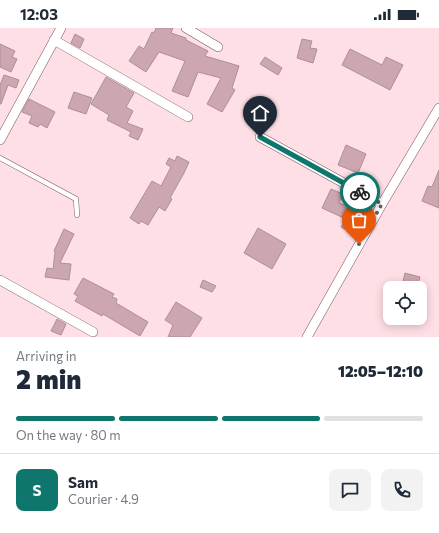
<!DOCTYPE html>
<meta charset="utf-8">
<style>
:root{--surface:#fff;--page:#f2f2f3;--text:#1f2937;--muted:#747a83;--line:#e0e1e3;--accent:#0f766e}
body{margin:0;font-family:Commissioner,sans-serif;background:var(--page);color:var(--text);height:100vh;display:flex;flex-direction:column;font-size:15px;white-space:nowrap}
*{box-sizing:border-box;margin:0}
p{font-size:13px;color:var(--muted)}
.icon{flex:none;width:22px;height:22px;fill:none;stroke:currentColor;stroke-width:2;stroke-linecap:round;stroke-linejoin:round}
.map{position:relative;height:309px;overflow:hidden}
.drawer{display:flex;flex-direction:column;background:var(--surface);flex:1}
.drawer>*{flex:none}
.tools{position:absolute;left:383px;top:253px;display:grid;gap:8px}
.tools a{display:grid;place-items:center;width:44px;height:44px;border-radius:8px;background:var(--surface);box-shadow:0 2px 10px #0003;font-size:20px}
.pin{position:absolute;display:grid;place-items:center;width:34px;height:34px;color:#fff;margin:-41px -17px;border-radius:50% 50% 50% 0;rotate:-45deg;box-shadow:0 0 4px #0007}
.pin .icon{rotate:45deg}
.courier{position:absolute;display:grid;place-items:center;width:40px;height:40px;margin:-20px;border:3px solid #0f766e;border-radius:50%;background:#fff;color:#222;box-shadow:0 1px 5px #0007}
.overview em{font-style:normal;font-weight:800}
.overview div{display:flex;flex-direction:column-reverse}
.overview{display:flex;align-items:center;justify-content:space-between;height:68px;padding:0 16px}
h1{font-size:26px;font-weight:800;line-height:30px}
.bar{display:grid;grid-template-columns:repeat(4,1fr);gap:6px 4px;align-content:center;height:48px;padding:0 16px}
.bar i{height:5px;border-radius:3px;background:var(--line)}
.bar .on{background:var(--accent)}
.bar p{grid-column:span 4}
.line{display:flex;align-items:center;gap:10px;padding:0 16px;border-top:1px solid var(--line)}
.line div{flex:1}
.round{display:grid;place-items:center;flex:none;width:42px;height:42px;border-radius:8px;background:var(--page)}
.status{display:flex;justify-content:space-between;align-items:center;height:28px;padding:0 20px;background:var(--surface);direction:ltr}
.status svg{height:11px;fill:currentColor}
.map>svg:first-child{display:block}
.building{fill:#cca7af;stroke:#b18d95}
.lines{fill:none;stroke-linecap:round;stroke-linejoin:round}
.service-casing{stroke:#78575f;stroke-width:5.5}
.minor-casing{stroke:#78575f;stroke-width:10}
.service{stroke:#fff;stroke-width:4.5}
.minor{stroke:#fff;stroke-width:9}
.done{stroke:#6f5c60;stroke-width:4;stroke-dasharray:0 7.2}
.route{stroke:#0f766e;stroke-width:5}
</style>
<div class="status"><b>12:03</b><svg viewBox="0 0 49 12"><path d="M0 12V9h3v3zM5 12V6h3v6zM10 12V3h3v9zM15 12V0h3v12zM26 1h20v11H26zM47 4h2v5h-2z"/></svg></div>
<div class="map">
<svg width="439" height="309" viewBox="0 0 439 309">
<rect width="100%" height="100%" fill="#fedfe5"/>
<g class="building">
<polygon points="156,0 173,0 171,5 186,10 186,12 208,23 205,28 239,38 232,60 235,62 222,84 207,76 221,50 198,44 188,69 172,63 185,33 159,24 146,44 129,33 139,18 144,21 152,4 154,5"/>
<polygon points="75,6 84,11 80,20 71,15"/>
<polygon points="302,11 312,13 310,20 317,21 313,35 297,30"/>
<polygon points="0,16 15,23 12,29 17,31 11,44 0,39"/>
<polygon points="350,21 382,37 386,29 403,37 390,62 342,37"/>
<polygon points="265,29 282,40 278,47 260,36"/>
<polygon points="4,47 19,52 16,60 8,57 1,76 0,76 0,57"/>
<polygon points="106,49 134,65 126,79 133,83 127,95 143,101 138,112 129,108 131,104 107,92 109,87 91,76"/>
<polygon points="74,64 92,70 86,86 68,80"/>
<polygon points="29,71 55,84 47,100 40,96 38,99 29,95 32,88 22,84"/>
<polygon points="346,117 366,126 358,145 338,137"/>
<polygon points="177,128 189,134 184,145 170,170 172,171 165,183 159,179 148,197 141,193 139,196 130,190 152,153 161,158 171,139 166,136 169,130 175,133"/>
<polygon points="439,142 439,180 422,173 428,158 432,159"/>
<polygon points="331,161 343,166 339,175 352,180 368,188 360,202 355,200 352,205 341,199 346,191 322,180"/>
<polygon points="258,200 286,216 272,241 244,225"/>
<polygon points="64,201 74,206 60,235 71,236 69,252 45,249 47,240 53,241 55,224 54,223"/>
<polygon points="405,245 420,249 417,260 408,260 402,258"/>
<polygon points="83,250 114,266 112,269 117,271 116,275 148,294 140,308 103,286 102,288 75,273 78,268 74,266"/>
<polygon points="203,252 216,258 212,264 200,259"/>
<polygon points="176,274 202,290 190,309 168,309 173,297 165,292"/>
<polygon points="57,291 66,296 61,307 51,303"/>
</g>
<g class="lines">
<defs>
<polyline id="service" points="0,130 76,171 77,187"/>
<g id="minor">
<polyline points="186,0 218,19"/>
<polyline points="54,12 188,89"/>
<polyline points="260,109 382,176"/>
<polyline points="0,112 61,0"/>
<polyline points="0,252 93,304"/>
<polyline points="307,309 382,176 439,80"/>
</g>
</defs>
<use href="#service" class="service-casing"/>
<use href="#minor" class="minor-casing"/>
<use href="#service" class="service"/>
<use href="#minor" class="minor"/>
</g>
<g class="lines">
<polyline class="done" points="359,216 382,176 360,164"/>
<polyline class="route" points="260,109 360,164"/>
</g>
</svg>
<div class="tools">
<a><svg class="icon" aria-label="locate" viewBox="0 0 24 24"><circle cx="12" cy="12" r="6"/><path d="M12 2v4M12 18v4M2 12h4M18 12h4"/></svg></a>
</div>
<div class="pin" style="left:359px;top:216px;background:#ea580c"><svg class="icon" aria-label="bag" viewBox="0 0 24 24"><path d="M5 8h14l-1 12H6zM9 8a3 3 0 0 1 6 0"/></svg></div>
<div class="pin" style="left:260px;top:109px;background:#1f2937"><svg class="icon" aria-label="home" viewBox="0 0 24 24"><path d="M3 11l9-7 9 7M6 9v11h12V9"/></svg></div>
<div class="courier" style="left:360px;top:164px"><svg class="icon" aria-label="bike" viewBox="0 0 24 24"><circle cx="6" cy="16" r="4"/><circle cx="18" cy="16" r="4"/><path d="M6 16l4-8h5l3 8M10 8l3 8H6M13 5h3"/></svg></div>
</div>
<section class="drawer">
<div class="overview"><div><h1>2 min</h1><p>Arriving in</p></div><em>12:05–12:10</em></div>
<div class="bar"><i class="on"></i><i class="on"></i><i class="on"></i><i></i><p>On the way · 80 m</p></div>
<div class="line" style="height:72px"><b class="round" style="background:var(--accent);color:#fff">S</b><div><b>Sam</b><p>Courier · 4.9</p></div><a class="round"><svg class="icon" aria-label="chat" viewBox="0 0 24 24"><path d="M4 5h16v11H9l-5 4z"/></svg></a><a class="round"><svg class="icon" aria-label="phone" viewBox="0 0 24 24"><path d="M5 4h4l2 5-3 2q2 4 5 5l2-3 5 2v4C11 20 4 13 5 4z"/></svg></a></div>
</section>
